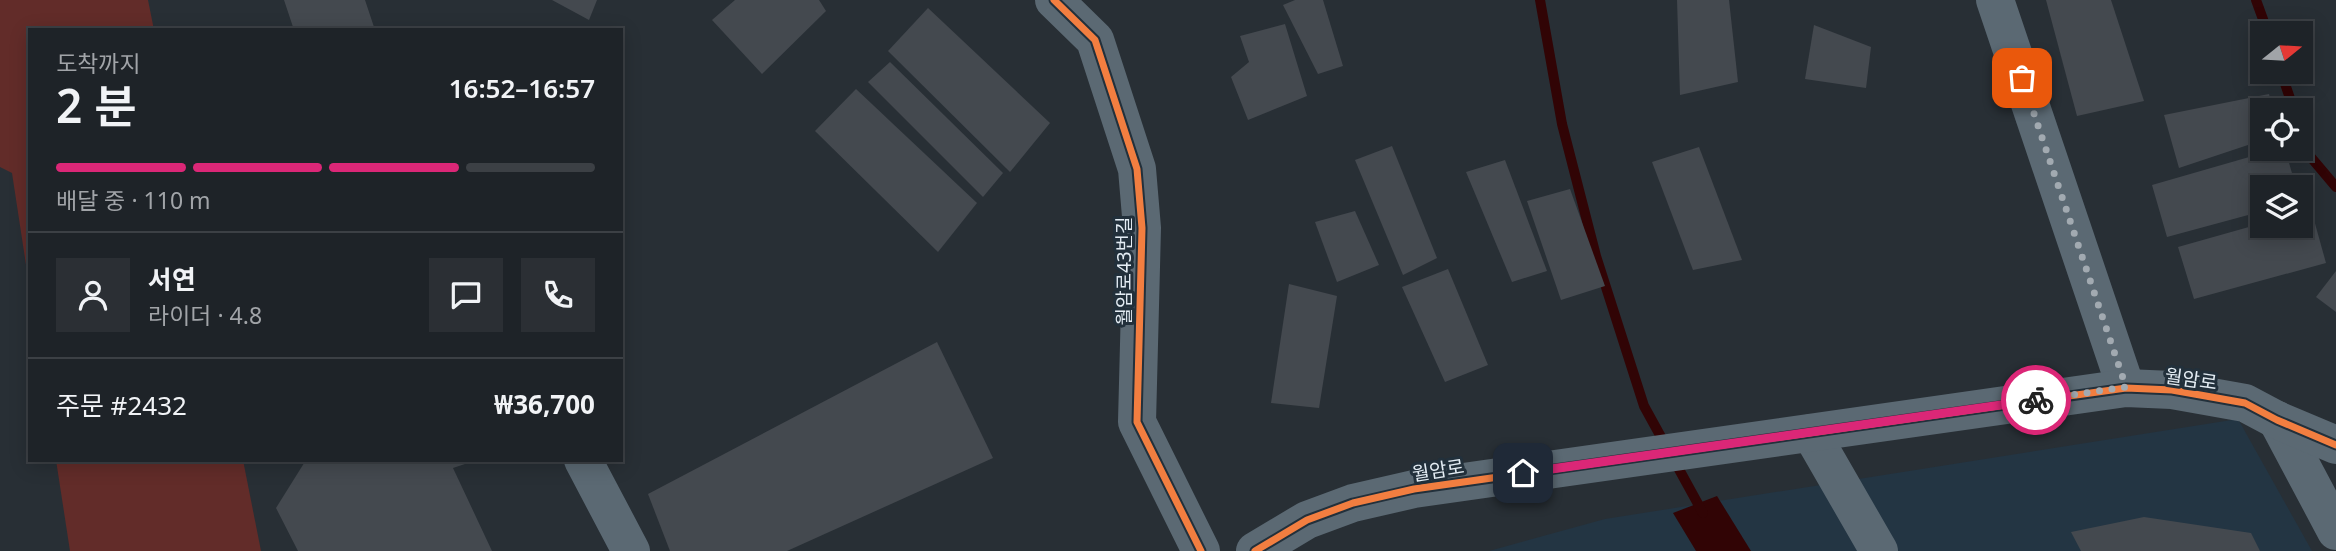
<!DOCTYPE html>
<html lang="ko">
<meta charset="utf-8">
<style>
:root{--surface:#1e2328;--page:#2b2f34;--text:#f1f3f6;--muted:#a1a4a8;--line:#3c4045;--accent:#db2777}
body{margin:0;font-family:"Noto Sans","Noto Sans KR",sans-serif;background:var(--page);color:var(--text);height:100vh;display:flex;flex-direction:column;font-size:26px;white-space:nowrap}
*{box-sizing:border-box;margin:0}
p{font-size:23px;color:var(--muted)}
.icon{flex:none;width:38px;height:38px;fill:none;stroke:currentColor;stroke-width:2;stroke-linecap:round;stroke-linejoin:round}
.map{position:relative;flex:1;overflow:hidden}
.side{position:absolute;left:28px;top:28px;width:595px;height:434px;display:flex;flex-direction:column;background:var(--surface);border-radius:0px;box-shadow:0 4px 18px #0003,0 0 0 2px var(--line)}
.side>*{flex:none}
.needle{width:46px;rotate:72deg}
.tools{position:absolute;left:2250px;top:21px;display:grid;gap:14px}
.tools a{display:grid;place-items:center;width:63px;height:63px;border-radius:0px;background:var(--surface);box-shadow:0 4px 18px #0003,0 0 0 2px var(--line);font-size:35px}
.pin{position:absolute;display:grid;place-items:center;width:60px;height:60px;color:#fff;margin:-30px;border-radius:14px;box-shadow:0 4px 10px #0006}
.courier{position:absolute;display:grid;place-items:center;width:70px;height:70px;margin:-35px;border:5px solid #db2777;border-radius:50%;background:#fff;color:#222;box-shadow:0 2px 9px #0007}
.overview em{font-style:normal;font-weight:600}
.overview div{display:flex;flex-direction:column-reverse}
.overview{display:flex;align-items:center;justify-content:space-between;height:119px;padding:0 28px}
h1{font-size:46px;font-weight:600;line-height:52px}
.bar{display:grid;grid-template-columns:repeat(4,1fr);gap:10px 7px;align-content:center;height:84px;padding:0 28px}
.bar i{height:9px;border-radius:5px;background:var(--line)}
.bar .selected{background:var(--accent)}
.bar p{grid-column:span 4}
.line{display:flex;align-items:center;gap:18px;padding:0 28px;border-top:2px solid var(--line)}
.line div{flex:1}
.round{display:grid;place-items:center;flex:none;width:74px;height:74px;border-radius:0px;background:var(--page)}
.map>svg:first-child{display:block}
.built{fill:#233543}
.green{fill:#622c29}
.water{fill:#310405}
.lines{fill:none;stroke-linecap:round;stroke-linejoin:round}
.stream{stroke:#310405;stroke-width:10}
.building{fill:#44494f}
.minor{stroke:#5b6973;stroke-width:38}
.cycleway-casing{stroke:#22303b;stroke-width:11}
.cycleway{stroke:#f27e40;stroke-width:7}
.done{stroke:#a2aab1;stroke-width:7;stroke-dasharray:0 12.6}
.route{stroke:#db2777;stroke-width:9}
.labels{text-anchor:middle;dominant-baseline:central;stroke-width:6;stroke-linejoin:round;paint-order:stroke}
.street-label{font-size:19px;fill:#e4edf4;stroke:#22303b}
</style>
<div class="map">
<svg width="2336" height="551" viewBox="0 0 2336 551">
<rect width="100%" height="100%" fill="#282f35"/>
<polygon class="built" points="2238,419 2312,551 1489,551 1605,519"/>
<g class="green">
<polygon points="0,0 148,0 154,30 30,30 30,291 12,173 0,167"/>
<polygon points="56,460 243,460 261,551 70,551"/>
</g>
<polygon class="water" points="1717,496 1751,551 1696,551 1673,513"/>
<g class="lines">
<g class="stream">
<polyline points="1540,0 1562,124 1596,256 1644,406 1666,446"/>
<polyline points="2256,0 2268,33"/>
<polyline points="2281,72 2294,110"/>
<polyline points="2301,131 2309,155 2336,187"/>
<polyline points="1675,462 1703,513"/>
</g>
</g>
<g class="building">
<polygon points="284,0 365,0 375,30 294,30"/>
<polygon points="552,0 597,0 589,20"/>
<polygon points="735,0 819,0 826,11 762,74 712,20"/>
<polygon points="1295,0 1323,0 1343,66 1318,74 1283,5"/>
<polygon points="1677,0 1729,0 1738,82 1680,95"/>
<polygon points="2046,0 2111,0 2144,101 2077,116"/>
<polygon points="928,8 1050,123 1010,172 888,51"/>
<polygon points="1285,24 1307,96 1248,120 1231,77 1249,62 1240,36"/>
<polygon points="1814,25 1871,47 1866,88 1805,79"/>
<polygon points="890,62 1003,173 983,197 868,82"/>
<polygon points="856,89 977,203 938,252 815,131"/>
<polygon points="2269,94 2273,110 2263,110 2263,140 2179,168 2164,115"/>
<polygon points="1392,146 1437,258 1403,275 1355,160"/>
<polygon points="1699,147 1742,260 1693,270 1652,162"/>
<polygon points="2277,149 2285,149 2296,187 2263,187 2263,211 2167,237 2152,185"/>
<polygon points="1505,160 1547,271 1512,282 1466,172"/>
<polygon points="1570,189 1605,286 1561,300 1527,201"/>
<polygon points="2311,209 2326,263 2194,299 2178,247 2263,223 2263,226 2301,226 2301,212"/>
<polygon points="1355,211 1379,265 1337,282 1315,222"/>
<polygon points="1448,269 1488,365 1445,382 1402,287"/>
<polygon points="2336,271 2336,312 2316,297"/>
<polygon points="1289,284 1337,296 1319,408 1271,403"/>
<polygon points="937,342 993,458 787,551 670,551 648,494"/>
<polygon points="306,460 477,460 453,468 492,551 298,551 276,508"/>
<polygon points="2144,517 2251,533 2260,551 2081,551 2071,532"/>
</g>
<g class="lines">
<g class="minor">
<polyline points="1054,0 1095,40 1137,169 1142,228 1137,422 1201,551"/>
<polyline points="1995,0 2126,388"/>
<polyline points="2277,420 2336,531"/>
<polyline points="1811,433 1879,551"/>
<polyline points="583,460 631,551"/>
<polyline points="1255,551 1307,520 1353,503 1414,489 2126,388 2172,390 2245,403 2277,420 2336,445"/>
</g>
<defs>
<g id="cycleway">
<polyline points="1054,0 1095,40 1137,169 1142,228 1137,422 1201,551"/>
<polyline points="1255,551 1307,520 1353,503 1414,489 2126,388 2172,390 2245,403 2277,420 2336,445"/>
</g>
</defs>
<use href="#cycleway" class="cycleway-casing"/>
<use href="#cycleway" class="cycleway"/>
</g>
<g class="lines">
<polyline class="done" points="2022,78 2126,387 2036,400"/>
<polyline class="route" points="1523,473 2036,400"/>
</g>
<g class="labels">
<g class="street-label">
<text transform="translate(1124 271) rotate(-90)">월암로43번길</text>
<text transform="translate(2191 379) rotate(8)">월암로</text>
<text transform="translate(1438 470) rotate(-9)">월암로</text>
</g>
</g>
</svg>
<div class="tools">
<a><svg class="needle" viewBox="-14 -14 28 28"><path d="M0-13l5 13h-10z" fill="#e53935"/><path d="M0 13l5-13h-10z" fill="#a1a4a8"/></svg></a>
<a><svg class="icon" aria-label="locate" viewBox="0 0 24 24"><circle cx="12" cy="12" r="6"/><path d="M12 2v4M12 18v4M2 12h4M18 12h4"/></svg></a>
<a><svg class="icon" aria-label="layers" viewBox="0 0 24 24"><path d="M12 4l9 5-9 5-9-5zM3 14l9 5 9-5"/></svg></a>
</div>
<div class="pin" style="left:2022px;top:78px;background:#ea580c"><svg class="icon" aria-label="bag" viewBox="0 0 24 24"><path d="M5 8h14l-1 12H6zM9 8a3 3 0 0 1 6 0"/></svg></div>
<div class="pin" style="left:1523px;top:473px;background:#1f2937"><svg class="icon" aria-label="home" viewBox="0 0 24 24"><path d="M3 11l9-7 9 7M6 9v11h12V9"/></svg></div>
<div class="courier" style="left:2036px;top:400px"><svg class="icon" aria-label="bike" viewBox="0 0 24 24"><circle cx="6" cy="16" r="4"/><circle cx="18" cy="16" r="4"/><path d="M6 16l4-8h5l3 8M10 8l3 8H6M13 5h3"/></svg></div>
<section class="side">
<div class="overview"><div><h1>2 분</h1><p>도착까지</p></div><em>16:52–16:57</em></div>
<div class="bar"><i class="selected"></i><i class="selected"></i><i class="selected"></i><i></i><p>배달 중 · 110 m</p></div>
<div class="line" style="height:126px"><a class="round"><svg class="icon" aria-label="person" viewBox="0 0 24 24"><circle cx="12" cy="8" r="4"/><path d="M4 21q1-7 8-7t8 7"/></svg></a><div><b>서연</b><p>라이더 · 4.8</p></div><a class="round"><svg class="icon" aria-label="chat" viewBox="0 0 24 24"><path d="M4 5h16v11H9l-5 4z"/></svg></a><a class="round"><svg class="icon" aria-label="phone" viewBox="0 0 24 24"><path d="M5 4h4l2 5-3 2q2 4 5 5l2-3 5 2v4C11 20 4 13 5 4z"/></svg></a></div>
<div class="line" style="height:91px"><div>주문 #2432</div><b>₩36,700</b></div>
</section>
</div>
